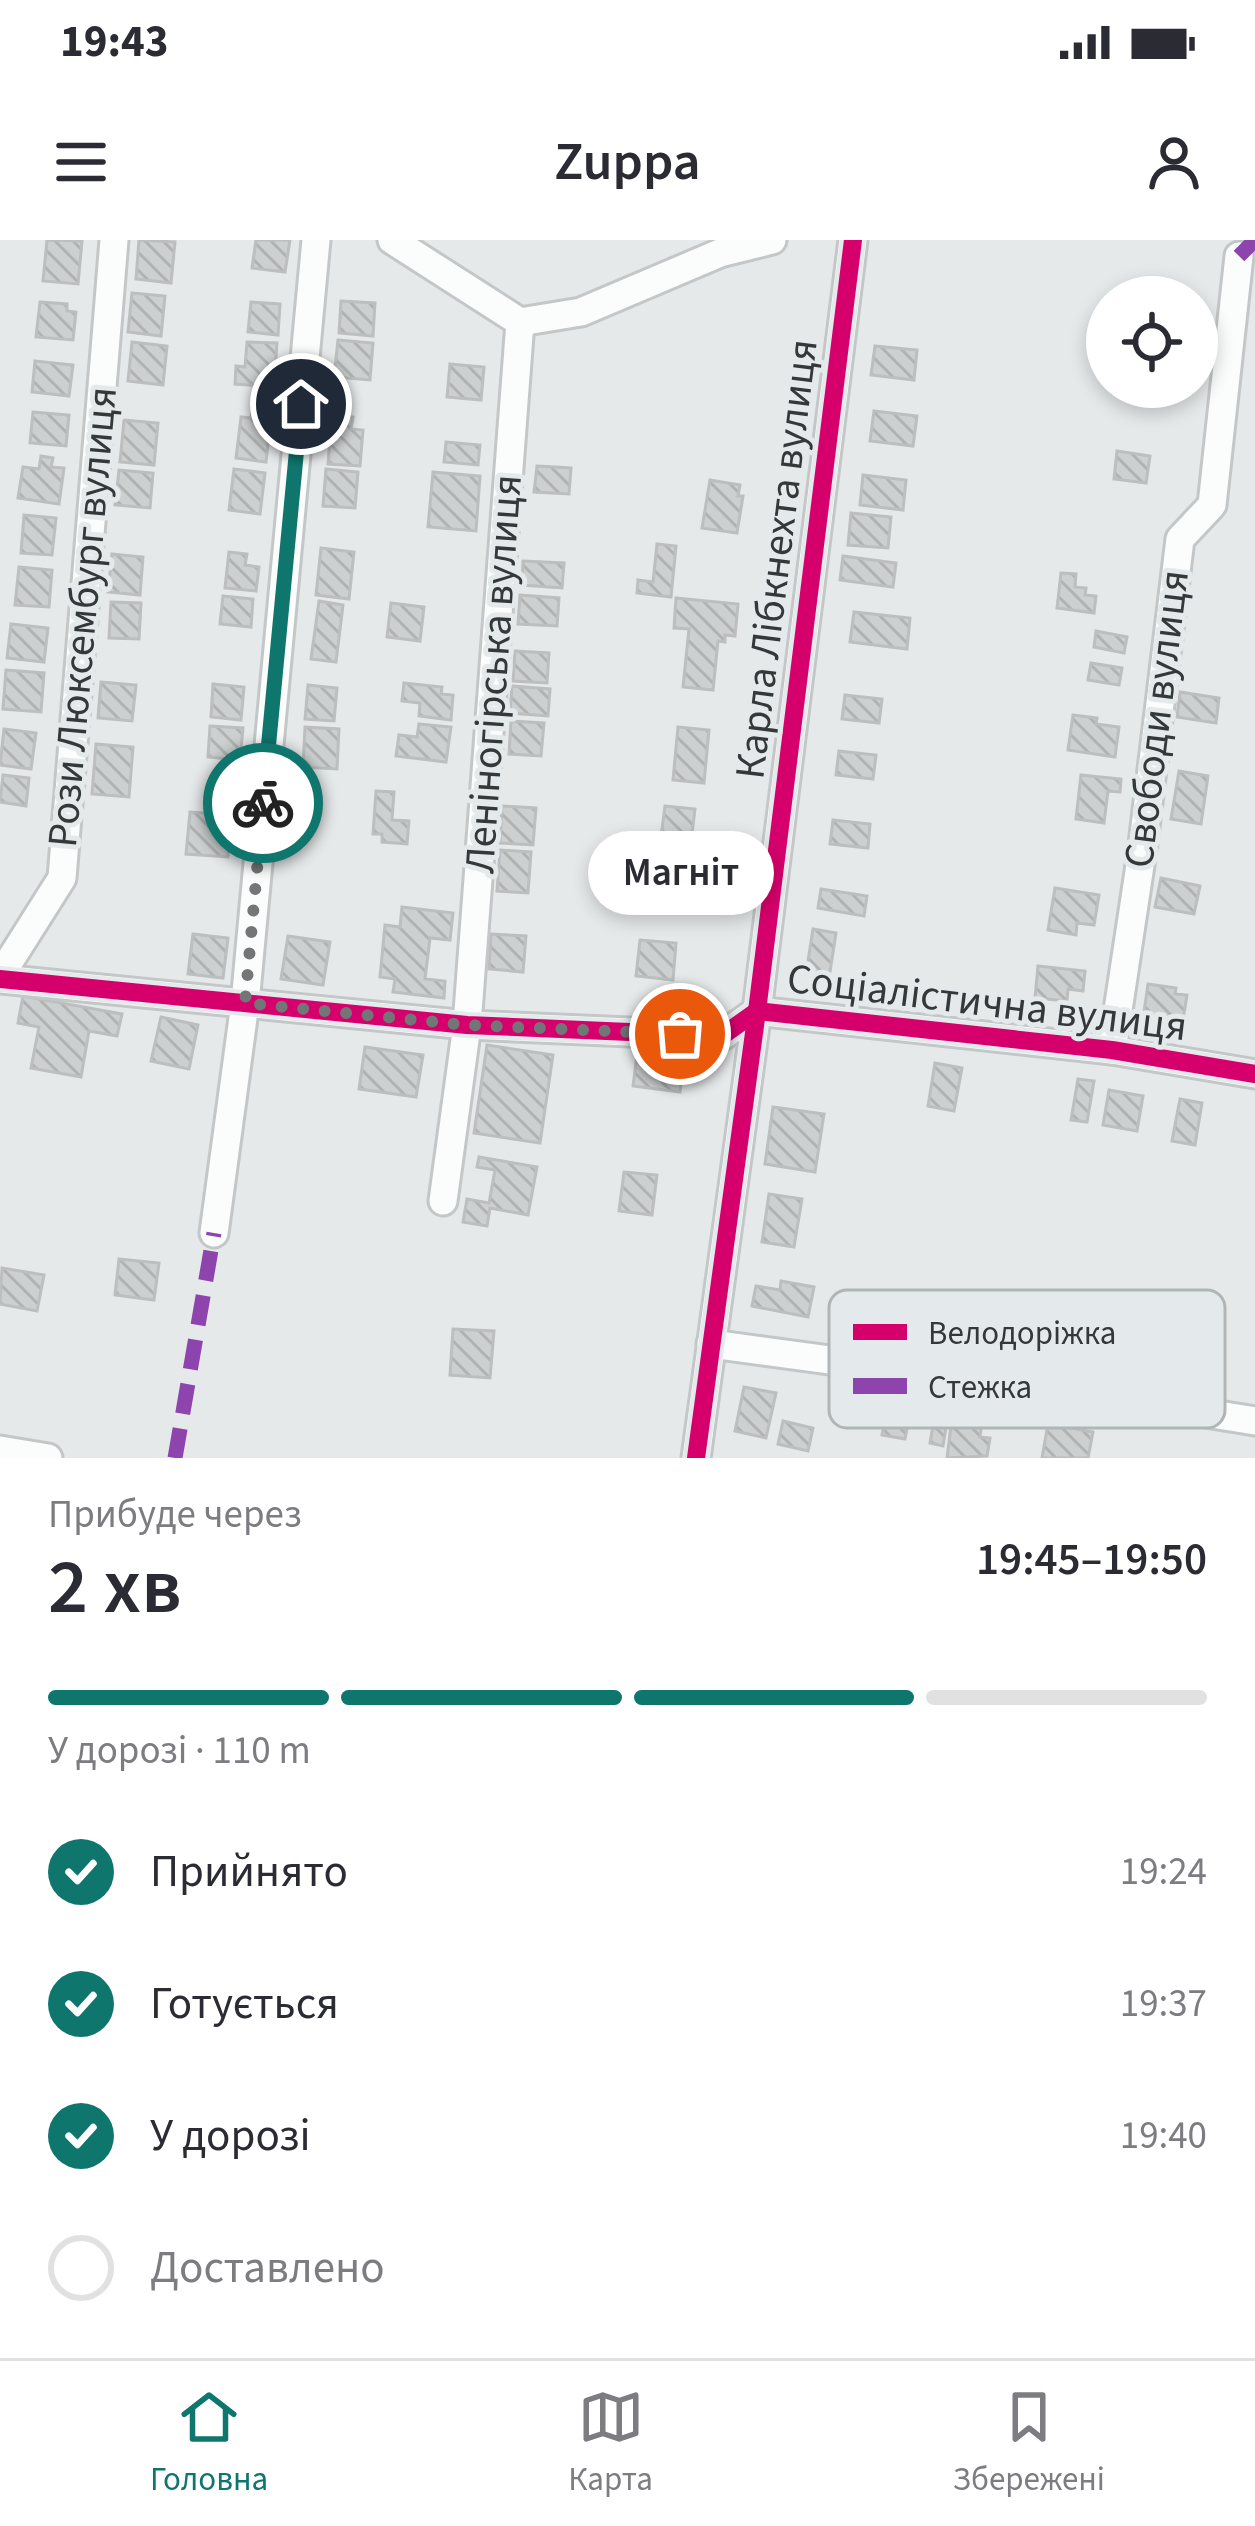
<!DOCTYPE html>
<html lang="uk">
<meta charset="utf-8">
<style>
:root{--surface:#fff;--page:#f2f2f3;--text:#2b2b33;--muted:#7c7c81;--line:#e1e1e2;--accent:#0f766e}
body{margin:0;font-family:"Source Sans 3",sans-serif;background:var(--page);color:var(--text);height:100vh;display:flex;flex-direction:column;font-size:45px;white-space:nowrap}
*{box-sizing:border-box;margin:0}
p{font-size:39px;color:var(--muted)}
.icon{flex:none;width:66px;height:66px;fill:none;stroke:currentColor;stroke-width:2;stroke-linecap:round;stroke-linejoin:round}
.map{position:relative;height:1218px;overflow:hidden}
.sheet{display:flex;flex-direction:column;background:var(--surface);flex:1}
.sheet>*{flex:none}
.buttons{position:absolute;left:1086px;top:36px;display:grid;gap:24px}
.buttons a{display:grid;place-items:center;width:132px;height:132px;border-radius:50%;background:var(--surface);box-shadow:0 6px 18px #0003;font-size:60px}
.pin{position:absolute;display:grid;place-items:center;width:102px;height:102px;color:#fff;margin:-51px;border:6px solid #fff;border-radius:50%;box-shadow:0 3px 12px #0007}
.courier{position:absolute;display:grid;place-items:center;width:120px;height:120px;margin:-60px;border:9px solid #0f766e;border-radius:50%;background:#fff;color:#222;box-shadow:0 3px 15px #0007}
.bubble{position:absolute;height:84px;border-radius:42px;background:var(--surface);box-shadow:0 6px 18px #0003;font-size:39px;font-weight:600;line-height:84px;text-align:center}
.overview em{font-style:normal;font-weight:600}
.overview div{display:flex;flex-direction:column-reverse}
.overview{display:flex;align-items:center;justify-content:space-between;height:204px;padding:0 48px}
h1{font-size:78px;font-weight:600;line-height:90px}
.bar{display:grid;grid-template-columns:repeat(4,1fr);gap:18px 12px;align-content:center;height:144px;padding:0 48px}
.bar i{height:15px;border-radius:9px;background:var(--line)}
.bar .current{background:var(--accent)}
.bar p{grid-column:span 4}
ol{padding:0 48px;list-style:none}
li{display:flex;align-items:center;gap:36px;height:132px}
li p{margin-inline-start:auto}
li .icon{padding:12px;border-radius:50%;background:var(--accent);color:#fff;stroke-width:4}
li:last-child{color:var(--muted)}
li i{width:66px;height:66px;border:6px solid var(--line);border-radius:50%}
.status{display:flex;justify-content:space-between;align-items:center;height:84px;padding:0 60px;background:var(--surface);direction:ltr}
.status svg{height:33px;fill:currentColor}
header{display:flex;justify-content:space-between;align-items:center;height:156px;padding:0 48px;background:var(--surface);font-size:54px;font-weight:600}
.menu{display:flex;justify-content:space-around;align-items:center;height:168px;border-top:3px solid var(--line);background:var(--surface);font-size:33px;color:var(--muted)}
.menu a{display:grid;justify-items:center;gap:6px}
.menu .current{color:var(--accent)}
.map>svg:first-child{display:block}
.building{fill:url(#building-back-hatch);stroke:#bcbebf;stroke-width:3}
.lines{fill:none;stroke-linecap:round;stroke-linejoin:round}
.minor-casing{stroke:#c4c7c7;stroke-width:33}
.minor{stroke:#fbfcfc;stroke-width:27}
.quiet{stroke:#8e44ad;stroke-width:15;stroke-dasharray:30 15;stroke-linecap:butt}
.cycleway-casing{stroke:#e4eaec;stroke-width:26}
.cycleway{stroke:#d6006c;stroke-width:18}
.done{stroke:#737677;stroke-width:12;stroke-dasharray:0 21.6}
.route{stroke:#0f766e;stroke-width:15}
.labels{text-anchor:middle;dominant-baseline:central;stroke-width:10;stroke-linejoin:round;paint-order:stroke}
.street-label{font-size:42px;fill:#353839;stroke:#e4eaec}
.key{fill:#e4eaec;stroke:#b0b5b6;stroke-width:3}
.key-label{font-size:33px;fill:#353839}
</style>
<div class="status"><b>19:43</b><svg viewBox="0 0 49 12"><path d="M0 12V9h3v3zM5 12V6h3v6zM10 12V3h3v9zM15 12V0h3v12zM26 1h20v11H26zM47 4h2v5h-2z"/></svg></div>
<header><svg class="icon" aria-label="menu" viewBox="0 0 24 24"><path d="M4 6h16M4 12h16M4 18h16"/></svg>Zuppa<svg class="icon" aria-label="person" viewBox="0 0 24 24"><circle cx="12" cy="8" r="4"/><path d="M4 21q1-7 8-7t8 7"/></svg></header>
<div class="map">
<svg width="1255" height="1218" viewBox="0 0 1255 1218">
<defs>
<pattern id="building-back-hatch" width="6" height="6" patternUnits="userSpaceOnUse" patternTransform="scale(3)"><rect width="6" height="6" fill="#cdd0d0"/><path d="M-1 5l2 2M0 0l6 6M5-1l2 2" fill="none" stroke="#b1b3b3"/></pattern>
</defs>
<rect width="100%" height="100%" fill="#e6e9ea"/>
<g class="building">
<polygon points="47,0 82,1 78,44 43,41"/>
<polygon points="139,0 175,2 171,43 136,39"/>
<polygon points="256,0 290,0 285,32 252,28"/>
<polygon points="132,53 165,56 161,96 128,92"/>
<polygon points="341,61 375,63 373,96 339,93"/>
<polygon points="40,62 67,64 67,71 76,72 73,100 36,97"/>
<polygon points="251,62 280,64 278,95 248,92"/>
<polygon points="338,100 373,103 370,140 334,137"/>
<polygon points="132,102 167,106 163,145 128,141"/>
<polygon points="247,102 277,103 274,147 235,144 236,126 245,127"/>
<polygon points="875,106 917,110 914,140 871,135"/>
<polygon points="35,121 73,125 69,156 32,152"/>
<polygon points="450,124 484,127 481,160 447,157"/>
<polygon points="252,169 258,170 259,177 271,178 266,222 236,218 241,177 251,178"/>
<polygon points="874,171 917,176 913,206 870,201"/>
<polygon points="33,172 69,175 66,206 30,203"/>
<polygon points="343,176 353,177 351,189 363,190 360,226 328,224 331,187 343,188"/>
<polygon points="124,180 158,183 154,225 120,222"/>
<polygon points="446,202 480,205 478,225 444,222"/>
<polygon points="1117,211 1150,216 1146,243 1114,239"/>
<polygon points="41,216 53,218 51,227 64,228 59,264 18,258 23,227 39,229"/>
<polygon points="537,226 571,228 569,254 534,252"/>
<polygon points="234,229 265,233 260,274 229,270"/>
<polygon points="326,229 358,232 355,268 323,266"/>
<polygon points="119,230 153,233 150,268 115,265"/>
<polygon points="433,232 480,236 476,291 428,287"/>
<polygon points="863,235 906,240 903,270 860,265"/>
<polygon points="710,240 740,245 738,256 743,256 737,293 702,288"/>
<polygon points="851,273 891,277 888,308 848,305"/>
<polygon points="24,275 56,278 52,315 21,313"/>
<polygon points="657,304 676,306 671,357 637,353 638,340 653,342"/>
<polygon points="321,308 354,312 349,359 316,355"/>
<polygon points="229,312 247,314 245,325 259,327 256,351 225,348"/>
<polygon points="112,314 143,317 140,355 108,352"/>
<polygon points="843,316 896,323 893,347 840,340"/>
<polygon points="523,321 564,323 562,348 522,345"/>
<polygon points="19,327 52,330 49,367 15,365"/>
<polygon points="1061,333 1076,334 1075,347 1086,348 1085,355 1096,356 1094,373 1057,368"/>
<polygon points="520,355 559,358 557,386 518,384"/>
<polygon points="223,356 253,359 251,387 220,384"/>
<polygon points="676,358 738,364 735,396 725,395 725,402 718,401 713,450 683,447 689,389 674,388"/>
<polygon points="319,361 343,365 336,422 311,419"/>
<polygon points="111,362 141,363 139,399 109,398"/>
<polygon points="391,363 424,367 420,401 387,397"/>
<polygon points="854,372 910,378 907,409 850,402"/>
<polygon points="11,384 48,388 44,422 7,418"/>
<polygon points="1096,391 1127,397 1124,413 1094,407"/>
<polygon points="515,411 549,413 547,443 513,441"/>
<polygon points="1091,423 1122,428 1119,445 1088,440"/>
<polygon points="6,430 44,433 41,472 3,469"/>
<polygon points="101,442 136,445 132,481 98,478"/>
<polygon points="404,443 442,447 441,454 453,455 451,480 419,476 420,463 402,461"/>
<polygon points="213,444 244,447 241,480 211,477"/>
<polygon points="308,445 337,448 334,481 305,479"/>
<polygon points="512,446 550,449 548,476 510,473"/>
<polygon points="1180,452 1219,458 1216,483 1177,477"/>
<polygon points="845,455 882,459 879,483 842,479"/>
<polygon points="1073,475 1097,478 1096,484 1119,487 1115,517 1068,510"/>
<polygon points="511,481 544,483 541,516 509,514"/>
<polygon points="419,484 451,487 446,522 396,516 399,495 417,497"/>
<polygon points="210,486 243,488 240,520 208,517"/>
<polygon points="305,487 339,489 337,529 303,527"/>
<polygon points="678,487 709,490 704,543 673,540"/>
<polygon points="4,489 36,493 31,529 0,525"/>
<polygon points="96,504 133,507 129,557 92,554"/>
<polygon points="839,511 876,515 873,539 836,535"/>
<polygon points="1179,531 1208,536 1201,584 1171,579"/>
<polygon points="3,535 29,538 26,566 0,562"/>
<polygon points="1081,535 1121,539 1120,552 1108,551 1104,583 1076,579"/>
<polygon points="376,551 394,552 392,580 409,581 407,604 382,602 382,594 373,594"/>
<polygon points="502,566 536,568 533,605 500,603"/>
<polygon points="665,566 695,569 690,609 660,605"/>
<polygon points="190,572 231,575 228,617 186,614"/>
<polygon points="833,580 870,584 868,608 830,604"/>
<polygon points="635,607 650,609 647,632 621,629 623,614 634,616"/>
<polygon points="500,610 531,612 528,653 497,651"/>
<polygon points="657,613 687,617 683,652 653,648"/>
<polygon points="1161,638 1200,646 1194,674 1155,667"/>
<polygon points="1055,648 1099,655 1094,685 1077,683 1076,695 1048,690"/>
<polygon points="821,649 867,656 864,676 818,668"/>
<polygon points="402,667 453,673 450,700 430,698 425,739 445,741 444,758 393,752 395,739 380,737 385,685 400,687"/>
<polygon points="813,689 836,693 829,738 806,734"/>
<polygon points="193,694 228,698 223,738 188,734"/>
<polygon points="491,694 526,696 523,732 489,729"/>
<polygon points="288,696 330,702 323,745 281,739"/>
<polygon points="640,700 676,703 673,740 636,736"/>
<polygon points="1038,726 1085,731 1083,751 1068,749 1067,761 1035,758"/>
<polygon points="1148,744 1176,748 1175,754 1187,755 1180,798 1141,793"/>
<polygon points="23,756 122,774 117,796 89,791 81,837 31,828 39,787 18,783"/>
<polygon points="161,777 198,785 189,829 151,821"/>
<polygon points="487,805 553,815 540,903 474,893"/>
<polygon points="365,807 423,815 416,857 359,849"/>
<polygon points="637,815 684,822 680,852 633,846"/>
<polygon points="935,823 962,828 954,871 928,866"/>
<polygon points="1078,839 1094,841 1087,882 1071,880"/>
<polygon points="1109,850 1143,856 1137,891 1103,885"/>
<polygon points="1180,859 1202,863 1195,905 1172,901"/>
<polygon points="773,867 824,874 815,932 765,924"/>
<polygon points="479,917 537,927 528,975 490,968 487,986 463,982 467,959 489,963 495,930 477,927"/>
<polygon points="624,932 657,935 652,975 619,971"/>
<polygon points="769,954 802,959 794,1007 762,1002"/>
<polygon points="119,1019 159,1023 154,1060 115,1055"/>
<polygon points="2,1028 44,1035 37,1071 0,1064"/>
<polygon points="781,1041 814,1047 808,1077 752,1066 756,1046 780,1050"/>
<polygon points="453,1089 494,1091 490,1138 450,1135"/>
<polygon points="744,1147 776,1153 766,1198 735,1191"/>
<polygon points="888,1163 911,1167 905,1199 882,1195"/>
<polygon points="936,1168 949,1170 943,1206 930,1203"/>
<polygon points="953,1169 983,1173 980,1197 990,1198 987,1216 947,1218"/>
<polygon points="783,1181 813,1188 808,1211 778,1204"/>
<polygon points="1048,1184 1093,1192 1088,1218 1042,1218"/>
</g>
<g class="lines">
<defs>
<g id="minor">
<polyline points="392,0 520,82 581,72 720,13 772,0"/>
<polyline points="0,736 62,638 114,0"/>
<polyline points="0,739 467,785 722,796 757,771 1112,810 1255,834"/>
<polyline points="1112,810 1142,612 1180,299 1212,265 1239,16"/>
<polyline points="443,961 467,785 520,82"/>
<polyline points="214,993 245,763 316,0"/>
<polyline points="711,1104 1126,1160 1255,1181"/>
<polyline points="0,1210 48,1218"/>
<polyline points="696,1218 757,771 853,0"/>
</g>
</defs>
<use href="#minor" class="minor-casing"/>
<use href="#minor" class="minor"/>
<g class="quiet">
<polyline points="1239,16 1255,0"/>
<polyline points="175,1218 214,993"/>
</g>
<defs>
<g id="cycleway">
<polyline points="0,739 467,785 722,796 757,771 1112,810 1255,834"/>
<polyline points="696,1218 757,771 853,0"/>
</g>
</defs>
<use href="#cycleway" class="cycleway-casing"/>
<use href="#cycleway" class="cycleway"/>
</g>
<g class="lines">
<polyline class="done" points="263,563 245,763 467,785 680,794"/>
<polyline class="route" points="263,563 301,164"/>
</g>
<g class="labels">
<g class="street-label">
<text transform="translate(777 319) rotate(-83)">Карла Лібкнехта вулиця</text>
<text transform="translate(83 377) rotate(-85)">Рози Люксембург вулиця</text>
<text transform="translate(494 434) rotate(-86)">Леніногірська вулиця</text>
<text transform="translate(1157 479) rotate(-83)">Свободи вулиця</text>
<text transform="translate(987 763) rotate(7)">Соціалістична вулиця</text>
</g>
</g>
<rect x="829" y="1050" width="396" height="138" rx="18" class="key"/>
<rect x="853" y="1084" width="54" height="16" fill="#d6006c"/>
<rect x="853" y="1138" width="54" height="16" fill="#8e44ad"/>
<g class="key-label">
<text x="928" y="1104">Велодоріжка</text>
<text x="928" y="1158">Стежка</text>
</g>
</svg>
<div class="buttons">
<a><svg class="icon" aria-label="locate" viewBox="0 0 24 24"><circle cx="12" cy="12" r="6"/><path d="M12 2v4M12 18v4M2 12h4M18 12h4"/></svg></a>
</div>
<div class="pin" style="left:680px;top:794px;background:#ea580c"><svg class="icon" aria-label="bag" viewBox="0 0 24 24"><path d="M5 8h14l-1 12H6zM9 8a3 3 0 0 1 6 0"/></svg></div>
<div class="pin" style="left:301px;top:164px;background:#1f2937"><svg class="icon" aria-label="home" viewBox="0 0 24 24"><path d="M3 11l9-7 9 7M6 9v11h12V9"/></svg></div>
<div class="courier" style="left:263px;top:563px"><svg class="icon" aria-label="bike" viewBox="0 0 24 24"><circle cx="6" cy="16" r="4"/><circle cx="18" cy="16" r="4"/><path d="M6 16l4-8h5l3 8M10 8l3 8H6M13 5h3"/></svg></div>
<div class="bubble" style="left:588px;top:591px;width:186px">Магніт</div>
</div>
<section class="sheet">
<div class="overview"><div><h1>2 хв</h1><p>Прибуде через</p></div><em>19:45–19:50</em></div>
<div class="bar"><i class="current"></i><i class="current"></i><i class="current"></i><i></i><p>У дорозі · 110 m</p></div>
<ol>
<li><svg class="icon" aria-label="check" viewBox="0 0 24 24"><path d="M5 12l5 5 9-10"/></svg>Прийнято<p>19:24</p></li>
<li><svg class="icon" aria-label="check" viewBox="0 0 24 24"><path d="M5 12l5 5 9-10"/></svg>Готується<p>19:37</p></li>
<li><svg class="icon" aria-label="check" viewBox="0 0 24 24"><path d="M5 12l5 5 9-10"/></svg>У дорозі<p>19:40</p></li>
<li><i></i>Доставлено</li>
</ol>
</section>
<nav class="menu">
<a class="current"><svg class="icon" aria-label="home" viewBox="0 0 24 24"><path d="M3 11l9-7 9 7M6 9v11h12V9"/></svg>Головна</a>
<a><svg class="icon" aria-label="map" viewBox="0 0 24 24"><path d="M3 6l6-2 6 2 6-2v14l-6 2-6-2-6 2zM9 4v14M15 6v14"/></svg>Карта</a>
<a><svg class="icon" aria-label="saved" viewBox="0 0 24 24"><path d="M7 4h10v16l-5-4-5 4z"/></svg>Збережені</a>
</nav>
